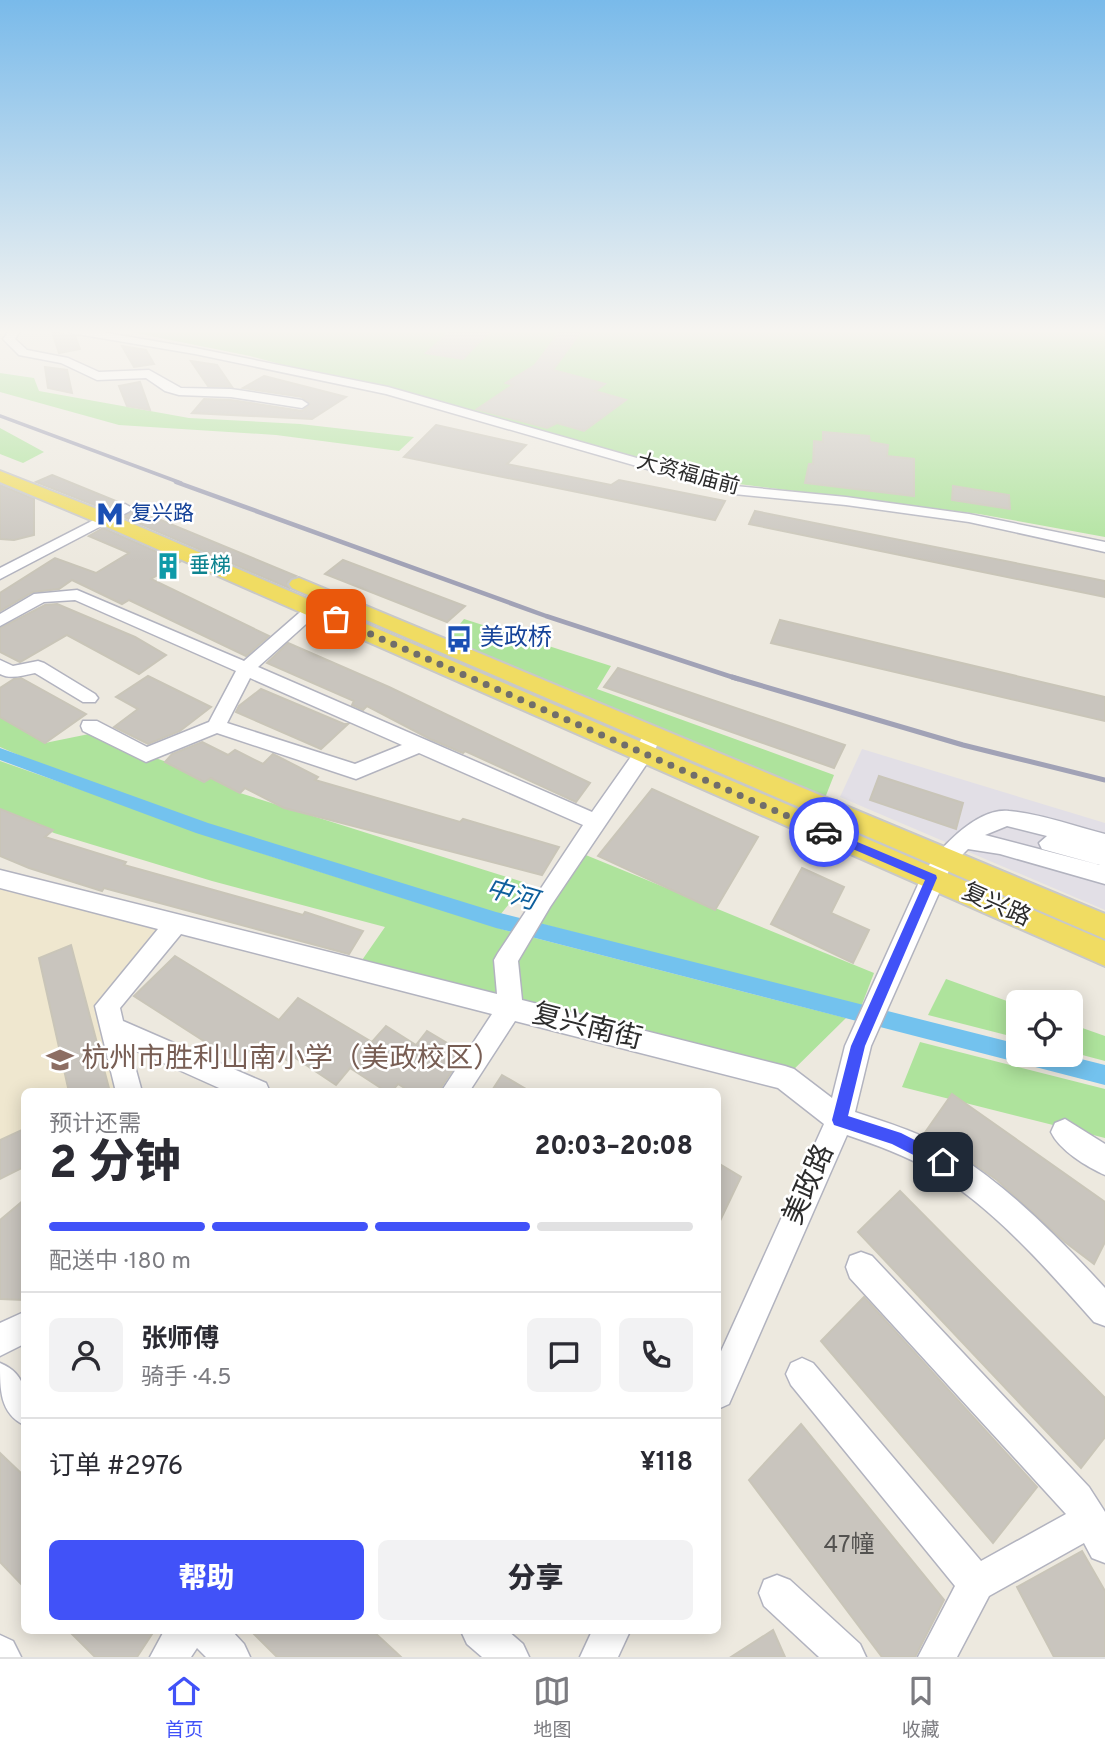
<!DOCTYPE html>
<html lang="zh">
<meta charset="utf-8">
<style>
:root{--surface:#fff;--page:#f2f2f3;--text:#2b2b33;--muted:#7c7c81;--line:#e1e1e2;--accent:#4152f8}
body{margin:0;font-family:Overpass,"Noto Sans SC",sans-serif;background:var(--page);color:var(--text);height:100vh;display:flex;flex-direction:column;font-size:26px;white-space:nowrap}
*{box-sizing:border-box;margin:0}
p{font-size:23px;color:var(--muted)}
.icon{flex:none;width:38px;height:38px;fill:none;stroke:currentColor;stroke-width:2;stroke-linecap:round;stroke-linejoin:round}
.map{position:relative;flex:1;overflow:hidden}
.side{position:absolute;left:21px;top:1088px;width:700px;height:546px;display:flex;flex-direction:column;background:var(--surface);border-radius:10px;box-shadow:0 4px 18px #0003}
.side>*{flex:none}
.fabs{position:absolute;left:1006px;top:990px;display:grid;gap:14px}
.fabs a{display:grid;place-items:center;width:77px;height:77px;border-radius:10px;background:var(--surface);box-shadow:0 4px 18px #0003;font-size:35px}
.pin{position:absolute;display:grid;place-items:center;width:60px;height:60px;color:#fff;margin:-30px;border-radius:14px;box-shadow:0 4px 10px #0006}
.courier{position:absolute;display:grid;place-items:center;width:70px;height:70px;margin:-35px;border:5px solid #4152f8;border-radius:50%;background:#fff;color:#222;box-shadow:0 2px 9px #0007}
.headline em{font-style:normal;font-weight:800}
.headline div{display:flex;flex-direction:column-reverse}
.headline{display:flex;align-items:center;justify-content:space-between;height:119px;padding:0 28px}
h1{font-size:46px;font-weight:800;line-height:52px}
.bar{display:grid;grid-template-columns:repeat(4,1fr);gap:10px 7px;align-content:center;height:84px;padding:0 28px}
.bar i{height:9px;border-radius:5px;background:var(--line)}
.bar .on{background:var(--accent)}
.bar p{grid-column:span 4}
.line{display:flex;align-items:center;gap:18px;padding:0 28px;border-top:2px solid var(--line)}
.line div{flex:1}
.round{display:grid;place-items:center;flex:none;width:74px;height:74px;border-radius:10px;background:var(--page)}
.primary-button{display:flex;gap:14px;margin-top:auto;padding:14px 28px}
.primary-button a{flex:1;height:80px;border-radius:10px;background:var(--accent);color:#fff;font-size:28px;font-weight:800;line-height:80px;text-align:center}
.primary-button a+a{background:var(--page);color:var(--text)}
.dock{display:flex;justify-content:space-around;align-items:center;height:98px;border-top:2px solid var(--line);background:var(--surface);font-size:19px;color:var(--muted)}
.dock a{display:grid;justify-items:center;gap:4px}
.dock .on{color:var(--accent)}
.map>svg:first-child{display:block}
.industrial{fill:#e2dfe6}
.education{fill:#efe7cf}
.green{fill:#aee39c}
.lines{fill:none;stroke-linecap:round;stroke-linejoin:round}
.canal{fill:#73c2ee;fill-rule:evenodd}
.building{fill:#c9c5be;stroke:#c9c5b8;stroke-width:2}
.minor-casing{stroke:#b2b3bf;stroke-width:3}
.major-casing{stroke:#c8c8c8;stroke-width:4}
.minor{fill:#fff;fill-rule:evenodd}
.major{fill:#f0dc62;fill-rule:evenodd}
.rail-far2{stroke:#a1a2b6;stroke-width:3.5}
.rail-far1{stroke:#a1a2b6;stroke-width:4.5}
.rail{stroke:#a1a2b6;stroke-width:5}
.route{fill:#4152f8}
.done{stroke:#706e6b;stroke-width:7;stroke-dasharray:0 12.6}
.labels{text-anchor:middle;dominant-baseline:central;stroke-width:5;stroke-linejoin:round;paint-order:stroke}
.far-street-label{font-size:21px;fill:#2c2c2c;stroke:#fff}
.far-transit-label{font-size:21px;fill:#164399;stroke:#fff;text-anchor:start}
.far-culture-label{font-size:21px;fill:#0d838f;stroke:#fff;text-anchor:start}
.transit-label{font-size:24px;fill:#164399;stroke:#fff;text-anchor:start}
.street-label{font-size:24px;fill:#2c2c2c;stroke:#fff}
.near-number-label{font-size:24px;fill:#535250}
.water-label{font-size:26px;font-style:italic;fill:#0f5f9d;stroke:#fff}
.near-street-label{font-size:28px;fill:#2c2c2c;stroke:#fff}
.near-education-label{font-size:28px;fill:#785e54;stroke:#fff;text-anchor:start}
</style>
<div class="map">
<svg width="1105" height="1657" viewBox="0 0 1105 1657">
<rect width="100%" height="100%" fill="#ede9df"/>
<polygon class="industrial" points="862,749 1105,823 1105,910 840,797"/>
<polygon class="education" points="0,879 176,924 107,1006 129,1092 24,1092 24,1167 0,1178"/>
<g class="green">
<polygon points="121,330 1105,330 1105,537 979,514 731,483 666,470 250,356"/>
<polygon points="0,373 34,378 39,391 189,418 300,424 414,437 399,451 276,435 119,425 0,392"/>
<polygon points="0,428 44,452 23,463 0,454"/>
<polygon points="464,619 611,666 597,689 834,775 825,798 448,639"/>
<polygon points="0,717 45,743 89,734 211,778 240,793 526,883 496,920 307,861 101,791 0,747"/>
<polygon points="0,761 267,855 508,931 846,1018 785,1078 360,963 385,927 212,881 54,833 0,809"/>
<polygon points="576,851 874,973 861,1007 530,921"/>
<polygon points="946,979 1018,1005 1018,1038 928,1015"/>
<polygon points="1071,1024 1105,1036 1105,1061 1071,1052"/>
<polygon points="920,1042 1105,1089 1105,1138 902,1087"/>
</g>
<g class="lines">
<polygon class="canal" points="0,748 208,823 496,912 1018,1044 1018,1055 1065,1055 1105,1065 1105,1085 496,928 196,833 0,760"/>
</g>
<g class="building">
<polygon points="452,330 471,330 489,332 463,359 426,353"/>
<polygon points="561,330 582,330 553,370 605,384 595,391 626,400 584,431 557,423 547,428 477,409 513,385 506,383 535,365"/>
<polygon points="52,332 75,336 80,349 59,353"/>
<polygon points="122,346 146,350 154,364 134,367"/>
<polygon points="191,361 217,365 232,387 208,386"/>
<polygon points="45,367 67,370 72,393 48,388"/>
<polygon points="264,376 346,397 312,419 192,413 204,399 231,400 302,411 310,405 302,397 243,388"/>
<polygon points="140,382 150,410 127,406 119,386"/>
<polygon points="436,425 526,445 507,464 611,485 619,480 725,501 715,520 404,457"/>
<polygon points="823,432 869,436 870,442 888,445 887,456 914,459 914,496 805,483 809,464 813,464 814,441 823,442"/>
<polygon points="52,475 121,503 107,510 36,482"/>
<polygon points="0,485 34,499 34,535 14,540 0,539"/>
<polygon points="953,486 1009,495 1010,509 952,500"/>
<polygon points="134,509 296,576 287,582 289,588 124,517"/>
<polygon points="755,511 1105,581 1105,597 749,524"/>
<polygon points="103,528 180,562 151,579 269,636 246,656 129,600 122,604 72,580 59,589 33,592 0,611 0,593 55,558 96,573 129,553 89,536"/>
<polygon points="343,560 465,606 447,622 325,574"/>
<polygon points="57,604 135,637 166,655 139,674 67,635 20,662 0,652 0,628 45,605"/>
<polygon points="780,620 1105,697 1105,721 771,643"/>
<polygon points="288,643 389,687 590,783 576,802 465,751 463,753 430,739 367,706 363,710 352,705 354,701 267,663"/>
<polygon points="618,668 845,745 834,768 604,687"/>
<polygon points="148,676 211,707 180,731 148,744 114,727 138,709 116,697"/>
<polygon points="21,678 86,714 45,743 0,717 0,688 14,679"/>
<polygon points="261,689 344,724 348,724 321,749 236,712 239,706"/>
<polygon points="202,742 228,755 235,750 263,764 273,754 318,777 315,780 460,822 463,819 559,847 542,875 284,808 245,788 240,793 211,778 204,782 165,762 172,754"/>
<polygon points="879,776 963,803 956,829 870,800"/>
<polygon points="652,789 758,837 715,910 598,856"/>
<polygon points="0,809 53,830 45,837 126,862 124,865 303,915 305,912 363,931 349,954 104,888 102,891 29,868 0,856"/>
<polygon points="802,868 844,887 831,913 869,930 853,963 771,924"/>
<polygon points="71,945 110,1092 69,1092 39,958"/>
<polygon points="175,956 279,1020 298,998 372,1042 386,1026 416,1045 427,1031 464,1053 438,1092 411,1092 398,1084 391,1092 387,1092 350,1068 336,1085 294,1057 290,1062 257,1042 238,1063 134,996"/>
<polygon points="502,1075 531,1092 491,1092"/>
<polygon points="952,1094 1105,1202 1105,1242 1094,1264 1065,1242 997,1180 955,1151 924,1134"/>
<polygon points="24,1129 24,1167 0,1179 0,1140"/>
<polygon points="718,1163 741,1177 718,1225"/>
<polygon points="900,1191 1105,1398 1105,1437 1081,1468 858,1232"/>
<polygon points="24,1200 24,1300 0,1299 0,1220"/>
<polygon points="864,1297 1037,1487 993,1543 821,1341"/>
<polygon points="801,1424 944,1600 915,1657 882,1657 749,1480"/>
<polygon points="0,1453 24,1476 24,1587 0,1562"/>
<polygon points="1082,1551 1105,1591 1105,1657 1054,1657 1017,1587"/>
<polygon points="773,1630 785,1657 731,1657"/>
<polygon points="69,1631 154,1631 137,1657 95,1657"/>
<polygon points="251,1631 373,1631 401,1657 277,1657"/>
</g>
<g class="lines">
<defs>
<g id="minor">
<polygon points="10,330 21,330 15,339 27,350 68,358 99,372 149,370 181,388 231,389 302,400 308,404 302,408 231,397 179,395 165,391 146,378 97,380 61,363 19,355 3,339"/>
<polygon points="66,330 89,330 195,348 388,387 735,486 846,497 969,514 1105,542 1105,552 969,522 846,505 734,494 386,394 195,354 71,333"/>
<polygon points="125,504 132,508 130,511 0,579 0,568"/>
<path d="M77 590 244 661 322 593H334L336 596 334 599 258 667 592 812 635 751 645 731H659L662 736 650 759 550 907 518 961 522 1000 785 1066 794 1069 832 1098 845 1046 921 878C935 852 976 807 1009 811 1041 814 1074 826 1105 834V884L1000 854 968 849 951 866 871 1046 855 1112C889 1123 924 1134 954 1153 1011 1189 1060 1239 1105 1288V1326L1094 1322C1047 1269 993 1207 932 1171 905 1155 876 1145 847 1135L729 1404 718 1409V1358L824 1124 778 1088 515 1021 469 1092H441L492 1014 181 934 120 1008 123 1021 266 1083 270 1092H228L130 1048 142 1092H116L95 1006 158 929 0 888V870L497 994 494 960 498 953 583 825 419 753 356 779 217 733 146 762 83 731 81 726 83 721H97L147 747 209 722 236 671 75 600 44 602 0 626V614L34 594ZM250 678 402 745 355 764 227 723ZM1007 826 1047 836 1039 843 1042 849 1100 865 985 835Z"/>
<path d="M0 660 13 666 38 661 44 663 95 694 98 698 95 702H83L35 673C23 675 11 680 0 674Z"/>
<path d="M1065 1119 1105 1144V1175C1087 1167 1059 1150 1051 1132L1055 1123Z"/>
<polygon points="861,1252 872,1256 1089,1487 1105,1512 1105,1563 1092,1558 1084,1543 989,1596 957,1657 918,1657 955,1586 791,1385 786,1374 791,1363 802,1358 813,1363 981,1561 1066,1514 850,1278 846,1267 850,1256"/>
<polygon points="24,1312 24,1344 0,1356 0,1323"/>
<path d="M0 1363C29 1375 26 1398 24 1425 0 1413 0 1390 0 1363Z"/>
<polygon points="777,1575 790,1580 860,1644 866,1657 819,1657 764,1606 759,1593 764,1580"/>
<polygon points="164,1631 232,1631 244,1644 250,1657 206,1657 197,1648 191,1657 150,1657"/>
<polygon points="461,1631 508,1631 523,1644 529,1657 482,1657 467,1644"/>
<polygon points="592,1631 630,1631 618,1657 580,1657"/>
<polygon points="0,1635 13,1641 21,1657 0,1657"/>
</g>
<g id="major">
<polygon points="0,471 112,515 1105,941 1105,966 98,523 0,482"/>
<polygon points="299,578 1105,914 1105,939 292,588 289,584 292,580"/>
</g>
</defs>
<use href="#minor" class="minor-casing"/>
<use href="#major" class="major-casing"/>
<use href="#minor" class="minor"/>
<use href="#major" class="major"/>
<polyline class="rail-far2" points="0,416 181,483"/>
<polyline class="rail-far1" points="176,482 546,616 738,679"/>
<polyline class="rail" points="732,677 963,745 1105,780"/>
</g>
<linearGradient id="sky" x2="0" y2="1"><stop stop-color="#79baea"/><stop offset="0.59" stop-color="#f7f5f1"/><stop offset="1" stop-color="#f7f5f1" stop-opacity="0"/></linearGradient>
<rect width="1105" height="562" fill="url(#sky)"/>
<polygon class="route" points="824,828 936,875 937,878 865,1046 848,1116 901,1133 948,1157 950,1162 948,1168 943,1170 892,1144 834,1125 832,1120 851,1046 925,880 820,835 820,829"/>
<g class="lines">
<polyline class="done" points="336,619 824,832"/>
</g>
<defs>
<symbol id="metro-bare" viewBox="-9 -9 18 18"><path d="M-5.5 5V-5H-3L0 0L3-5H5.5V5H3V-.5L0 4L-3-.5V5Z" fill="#1a4fb4" stroke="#fff" stroke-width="2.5" paint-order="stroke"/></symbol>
<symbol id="building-bare" viewBox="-9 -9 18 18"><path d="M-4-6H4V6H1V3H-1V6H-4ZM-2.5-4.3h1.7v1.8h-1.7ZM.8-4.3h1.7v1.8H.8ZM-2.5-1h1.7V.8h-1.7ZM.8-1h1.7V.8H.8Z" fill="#0f9aa8" stroke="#fff" stroke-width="2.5" paint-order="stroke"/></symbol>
<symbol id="bus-bare" viewBox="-9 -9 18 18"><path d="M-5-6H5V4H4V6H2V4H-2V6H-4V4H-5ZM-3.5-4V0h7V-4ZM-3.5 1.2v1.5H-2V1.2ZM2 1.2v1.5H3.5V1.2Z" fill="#1a4fb4" stroke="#fff" stroke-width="2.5" paint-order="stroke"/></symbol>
<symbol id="school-bare" viewBox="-9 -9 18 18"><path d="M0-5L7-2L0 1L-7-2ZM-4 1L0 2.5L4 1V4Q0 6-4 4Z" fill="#8d6e63" stroke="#fff" stroke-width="2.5" paint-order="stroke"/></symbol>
</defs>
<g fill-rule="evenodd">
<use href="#metro-bare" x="91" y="495" width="38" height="38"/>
<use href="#building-bare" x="149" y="547" width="38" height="38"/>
<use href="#bus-bare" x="440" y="620" width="38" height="38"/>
<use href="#school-bare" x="41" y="1041" width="38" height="38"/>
</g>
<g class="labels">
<g class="far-street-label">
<text transform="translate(688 475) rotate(15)">大资福庙前</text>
</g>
<g class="far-transit-label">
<text x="131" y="514">复兴路</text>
</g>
<g class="far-culture-label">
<text x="189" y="566">垂梯</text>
</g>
<g class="transit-label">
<text x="480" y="639">美政桥</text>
</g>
<g class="street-label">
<text transform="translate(996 906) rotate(24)">复兴路</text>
</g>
<g class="near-number-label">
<text x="849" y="1546">47幢</text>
</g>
<g class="water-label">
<text transform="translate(511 896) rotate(16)">中河</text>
</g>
<g class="near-street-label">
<text transform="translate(587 1028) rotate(14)">复兴南街</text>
<text transform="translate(810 1185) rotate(-66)">美政路</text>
</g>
<g class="near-education-label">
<text x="81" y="1060">杭州市胜利山南小学（美政校区）</text>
</g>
</g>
</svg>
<div class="fabs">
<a><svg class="icon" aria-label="locate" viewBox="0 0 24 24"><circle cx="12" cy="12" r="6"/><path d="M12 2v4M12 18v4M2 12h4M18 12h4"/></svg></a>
</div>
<div class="pin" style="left:336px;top:619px;background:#ea580c"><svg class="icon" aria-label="bag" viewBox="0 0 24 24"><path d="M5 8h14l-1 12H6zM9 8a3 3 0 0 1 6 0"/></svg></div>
<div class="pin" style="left:943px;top:1162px;background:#1f2937"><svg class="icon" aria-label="home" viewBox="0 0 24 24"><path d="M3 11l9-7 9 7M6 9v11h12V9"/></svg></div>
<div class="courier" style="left:824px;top:832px"><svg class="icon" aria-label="car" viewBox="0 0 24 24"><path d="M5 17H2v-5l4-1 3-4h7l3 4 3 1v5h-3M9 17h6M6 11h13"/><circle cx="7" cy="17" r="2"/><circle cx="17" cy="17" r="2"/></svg></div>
<section class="side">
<div class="headline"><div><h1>2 分钟</h1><p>预计还需</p></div><em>20:03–20:08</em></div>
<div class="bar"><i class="on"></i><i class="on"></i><i class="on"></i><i></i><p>配送中 · 180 m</p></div>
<div class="line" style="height:126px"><a class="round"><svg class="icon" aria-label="person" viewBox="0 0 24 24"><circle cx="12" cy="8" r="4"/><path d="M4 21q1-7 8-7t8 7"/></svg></a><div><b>张师傅</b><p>骑手 · 4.5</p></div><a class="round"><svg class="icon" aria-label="chat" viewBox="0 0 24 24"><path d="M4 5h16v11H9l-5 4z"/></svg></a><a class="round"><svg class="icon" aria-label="phone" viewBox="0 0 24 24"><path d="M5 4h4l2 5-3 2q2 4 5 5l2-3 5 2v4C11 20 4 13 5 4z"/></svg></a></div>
<div class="line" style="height:91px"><div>订单 #2976</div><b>¥118</b></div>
<div class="primary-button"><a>帮助</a><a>分享</a></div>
</section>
</div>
<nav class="dock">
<a class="on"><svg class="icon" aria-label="home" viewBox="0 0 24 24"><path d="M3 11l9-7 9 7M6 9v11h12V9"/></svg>首页</a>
<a><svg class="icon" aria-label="map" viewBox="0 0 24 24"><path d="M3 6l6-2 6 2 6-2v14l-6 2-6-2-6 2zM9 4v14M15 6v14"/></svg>地图</a>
<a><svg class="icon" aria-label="saved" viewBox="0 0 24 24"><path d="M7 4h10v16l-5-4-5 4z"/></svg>收藏</a>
</nav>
